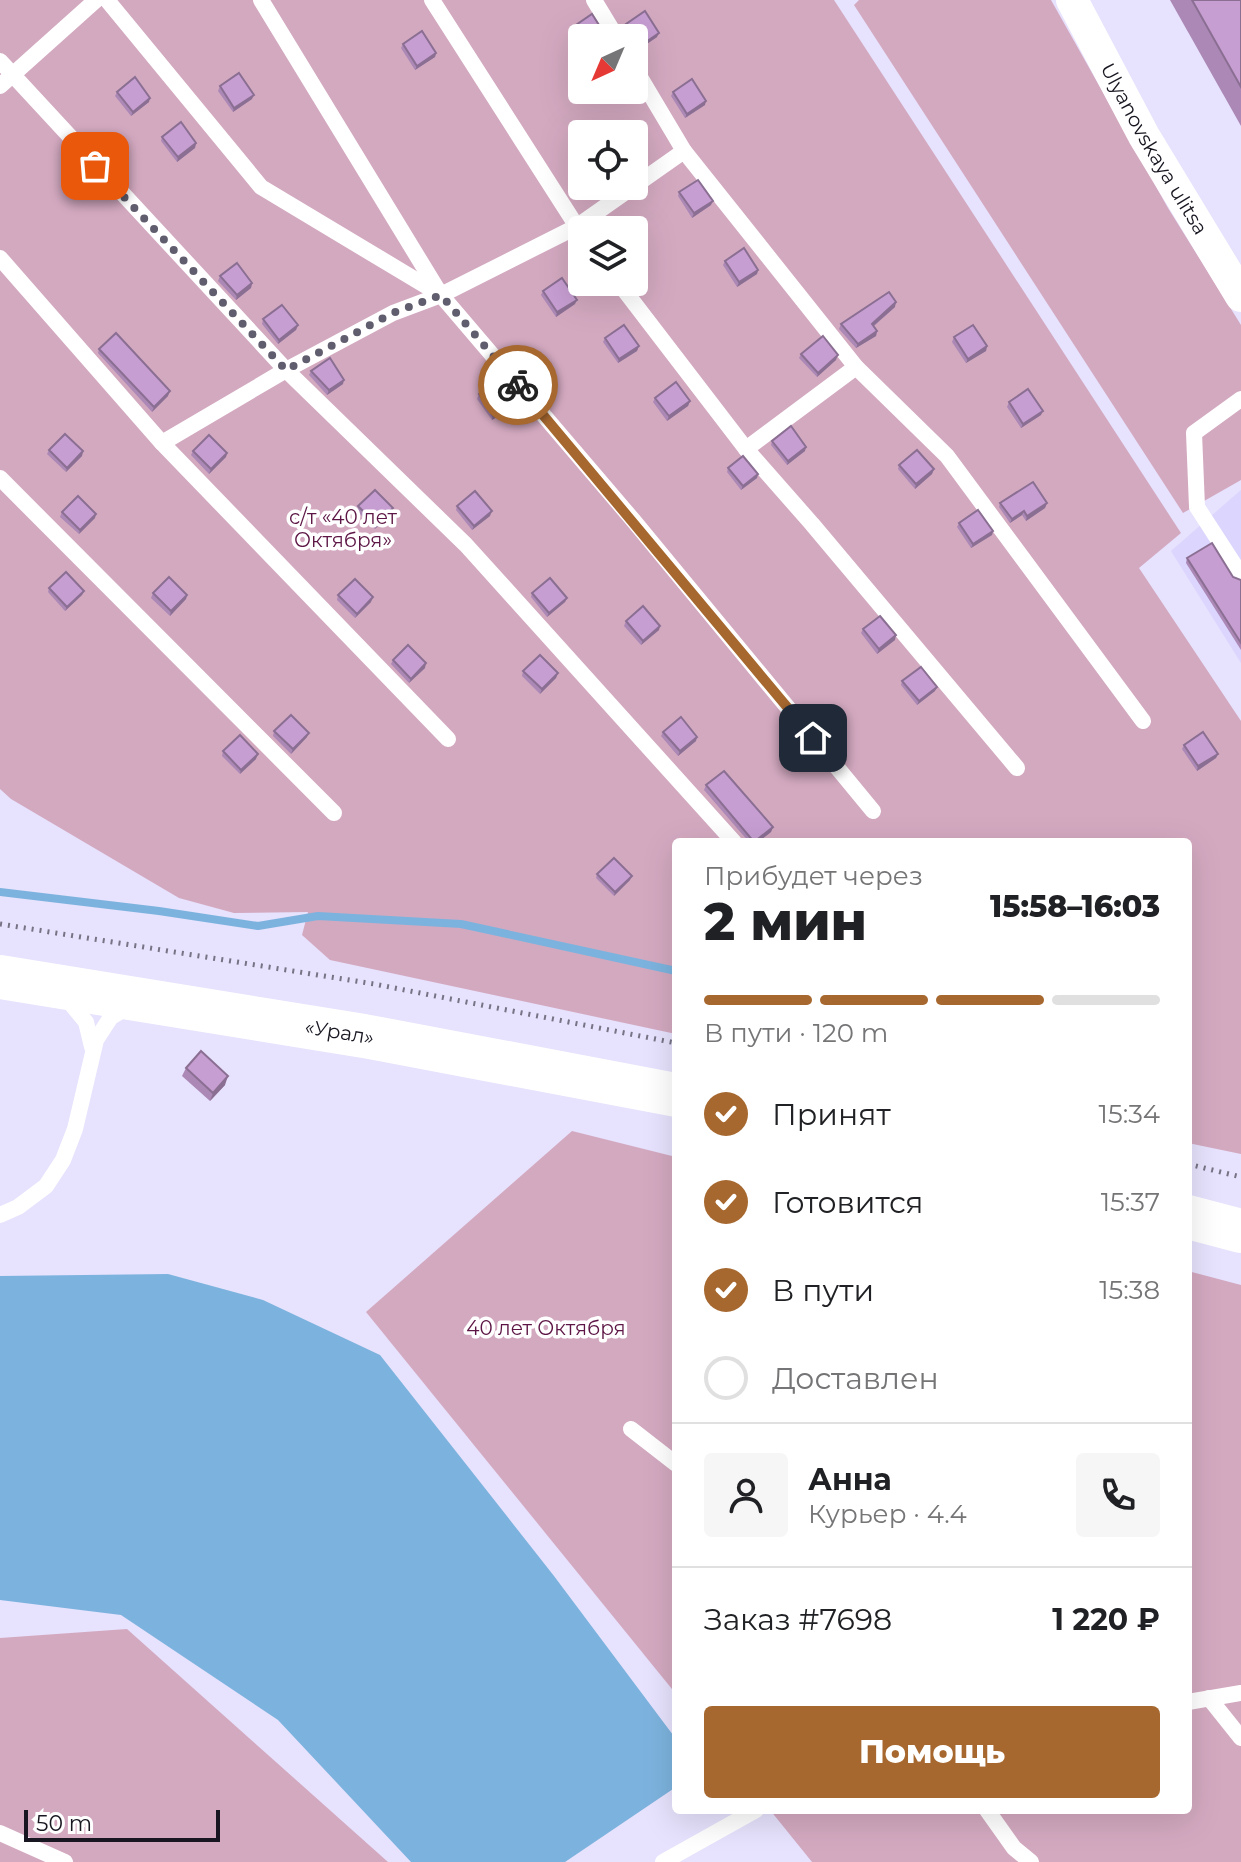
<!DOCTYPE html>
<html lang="ru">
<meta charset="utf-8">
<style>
:root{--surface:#fff;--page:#f6f6f6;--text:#202124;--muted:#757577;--line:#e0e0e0;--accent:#a7682f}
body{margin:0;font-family:Montserrat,sans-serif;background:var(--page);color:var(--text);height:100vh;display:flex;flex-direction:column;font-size:30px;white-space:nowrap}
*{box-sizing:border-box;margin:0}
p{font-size:26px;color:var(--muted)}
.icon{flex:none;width:44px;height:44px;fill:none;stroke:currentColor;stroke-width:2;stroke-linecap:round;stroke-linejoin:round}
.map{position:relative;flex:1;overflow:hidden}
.sheet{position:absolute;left:672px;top:838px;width:520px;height:976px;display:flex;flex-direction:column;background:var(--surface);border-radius:8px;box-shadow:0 8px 32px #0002}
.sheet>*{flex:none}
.needle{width:52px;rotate:224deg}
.tools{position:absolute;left:568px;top:24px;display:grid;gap:16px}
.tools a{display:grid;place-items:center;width:80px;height:80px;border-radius:8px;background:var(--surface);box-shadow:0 8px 32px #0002;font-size:40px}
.scale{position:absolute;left:24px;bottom:20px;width:196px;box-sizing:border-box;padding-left:8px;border:4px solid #181621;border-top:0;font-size:22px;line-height:28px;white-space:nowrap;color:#181621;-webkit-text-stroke:6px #fff;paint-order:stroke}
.pin{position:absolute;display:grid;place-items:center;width:68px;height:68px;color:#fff;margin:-34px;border-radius:16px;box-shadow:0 4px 12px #0006}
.courier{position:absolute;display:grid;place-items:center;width:80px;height:80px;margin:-40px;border:6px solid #a7682f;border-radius:50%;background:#fff;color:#222;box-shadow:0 2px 10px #0007}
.summary em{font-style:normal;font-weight:800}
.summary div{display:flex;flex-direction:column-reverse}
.summary{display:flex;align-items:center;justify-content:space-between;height:136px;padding:0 32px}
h1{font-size:52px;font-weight:800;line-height:60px}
.bar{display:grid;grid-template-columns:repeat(4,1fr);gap:12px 8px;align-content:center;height:96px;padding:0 32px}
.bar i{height:10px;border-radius:6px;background:var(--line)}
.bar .on{background:var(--accent)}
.bar p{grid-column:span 4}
.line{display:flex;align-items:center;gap:20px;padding:0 32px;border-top:2px solid var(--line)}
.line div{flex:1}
.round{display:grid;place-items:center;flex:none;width:84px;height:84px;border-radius:8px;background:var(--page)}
ol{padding:0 32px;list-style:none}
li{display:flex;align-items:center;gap:24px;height:88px}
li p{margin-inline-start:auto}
li .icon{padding:8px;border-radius:50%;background:var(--accent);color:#fff;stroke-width:4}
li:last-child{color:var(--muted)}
li i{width:44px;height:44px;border:4px solid var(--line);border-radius:50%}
.action{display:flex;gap:16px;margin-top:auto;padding:16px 32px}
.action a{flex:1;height:92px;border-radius:8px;background:var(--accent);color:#fff;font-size:32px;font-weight:800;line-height:92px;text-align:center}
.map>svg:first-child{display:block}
.built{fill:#dcd5fd}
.green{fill:#d3a9c0;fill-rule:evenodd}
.water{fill:#7cb3de}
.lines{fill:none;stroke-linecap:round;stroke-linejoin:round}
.stream{stroke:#7cb3de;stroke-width:8}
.path{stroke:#777385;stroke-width:5;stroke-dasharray:2 6;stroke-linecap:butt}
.service{stroke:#fff;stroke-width:16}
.minor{stroke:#fff;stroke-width:32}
.trunk{stroke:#fff;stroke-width:44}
.wall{fill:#ab88b5}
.shaded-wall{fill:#8b6f93}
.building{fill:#c79ed2;stroke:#8b6f93;stroke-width:2}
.done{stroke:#605d6e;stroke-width:8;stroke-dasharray:0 14.4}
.route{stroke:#a7682f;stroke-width:10}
.labels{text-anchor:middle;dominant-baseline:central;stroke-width:7;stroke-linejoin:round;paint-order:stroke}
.street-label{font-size:20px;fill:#181621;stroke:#fff}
.park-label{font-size:20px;fill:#5c1544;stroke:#fff}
</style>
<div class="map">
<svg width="1241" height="1862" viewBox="0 0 1241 1862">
<rect width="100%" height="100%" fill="#e7e2fd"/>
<polygon class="built" points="1241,490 1241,663 1171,551"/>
<g class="green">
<path d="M0 0H834L1181 533 1139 568 1241 721V1154L1188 1143V842H676V1034L330 960 302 935 308 912 234 913 179 898 11 799 0 789ZM582 38H634V90H582ZM582 134H634V186H582ZM582 230H634V282H582Z"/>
<polygon points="859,0 1051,0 1168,208 1241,325 1241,480 1183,513 854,5"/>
<polygon points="572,1131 676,1157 676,1694 366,1312"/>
<polygon points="1188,1271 1241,1285 1241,1862 812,1862 770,1810 1188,1810"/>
<polygon points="127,1629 388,1862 0,1862 0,1638"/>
</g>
<polygon class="water" points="168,1274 263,1300 380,1355 554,1576 676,1739 676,1787 565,1862 411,1862 278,1720 121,1615 0,1600 0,1276"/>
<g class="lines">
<polyline class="stream" points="0,892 159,911 258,926 318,916 461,924 676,971"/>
<g class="path">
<polyline points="0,924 374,984 676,1043"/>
<polyline points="1188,1164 1241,1177"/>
</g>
<g class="service">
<polyline points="107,0 261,187 441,295 633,520 873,811"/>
<polyline points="261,0 439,292"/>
<polyline points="432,0 581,233"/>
<polyline points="594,0 617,38"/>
<polyline points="0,61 286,370 466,545 734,842"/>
<polyline points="634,67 684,151 856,367 947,456 1143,721"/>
<polyline points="0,86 96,0"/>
<polyline points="0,258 162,443 448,739"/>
<polyline points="618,282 746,449 812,524 1017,768"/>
<polyline points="1241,399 1194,433 1197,507 1241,575"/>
<polyline points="162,443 286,370 393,313 441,295 576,227 684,151"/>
<polyline points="746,449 856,367"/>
<polyline points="0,478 334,813"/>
<polyline points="67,999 86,1022 92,1047"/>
<polyline points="0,1215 18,1207 46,1186 63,1160 75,1129 96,1040 111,1017 128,1007"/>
<polyline points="631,1429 676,1464"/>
<polyline points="1209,1698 1241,1738"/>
<polyline points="1188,1702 1241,1693"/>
<polyline points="987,1810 1014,1848 1031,1862"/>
<polyline points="0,1833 65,1862"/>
<polyline points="663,1862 756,1810"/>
</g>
<path class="minor" id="s1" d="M1072 0 1144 136 1241 296"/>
<g class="trunk">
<path id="s2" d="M0 977 364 1036 676 1095"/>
<polyline points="1188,1217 1241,1231"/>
</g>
</g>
<g class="wall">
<polygon points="1170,0 1241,0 1241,126"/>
<polygon points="626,24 657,37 638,50 634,44 634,38 630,38 624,28"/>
<polygon points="573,27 582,38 582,47 572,31"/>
<polygon points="403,44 436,53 435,57 415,70 401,48"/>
<polygon points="220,86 252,99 233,112 218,91"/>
<polygon points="117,92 149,102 131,116 115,96"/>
<polygon points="673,92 705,105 685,118 671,96"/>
<polygon points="162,137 196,143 195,148 177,162 161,141"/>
<polygon points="679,192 711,205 692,218 678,196"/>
<polygon points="725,261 758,270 757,274 737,287 723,265"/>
<polygon points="220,276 252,283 251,288 236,300 218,281"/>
<polygon points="543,291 575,304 556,317 541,295"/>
<polygon points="895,307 874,326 877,331 876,336 856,348 839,329 841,324"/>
<polygon points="263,319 298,325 296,330 278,344 262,324"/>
<polygon points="954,337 987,346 986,351 966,363 952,342"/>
<polygon points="605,338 639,346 637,351 618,363 603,342"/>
<polygon points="99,349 168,396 152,412 98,353"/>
<polygon points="801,354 836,360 817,377 799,358"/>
<polygon points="311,371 343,384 327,395 309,375"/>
<polygon points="479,394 511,408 492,420 477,399"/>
<polygon points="655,398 690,401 688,406 667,421 653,402"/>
<polygon points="1009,402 1041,415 1021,428 1007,407"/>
<polygon points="772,441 805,451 787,465 771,445"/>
<polygon points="49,450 83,451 82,456 66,472 47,454"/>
<polygon points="193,451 227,453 226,457 209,474 191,455"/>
<polygon points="899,465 934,469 932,474 915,489 898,469"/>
<polygon points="728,468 758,474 757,478 741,490 727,472"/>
<polygon points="1000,503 1047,503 1045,508 1026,521 1022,515 1010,523 999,507"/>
<polygon points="358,506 391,513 375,529 357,511"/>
<polygon points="457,506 490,516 472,530 456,510"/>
<polygon points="62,512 95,518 79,534 60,517"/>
<polygon points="959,523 993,531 992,535 971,548 957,527"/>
<polygon points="1187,558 1241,580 1241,650 1186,563"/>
<polygon points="49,588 84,591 82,595 65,611 48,592"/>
<polygon points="153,593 187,595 186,599 170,616 151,598"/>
<polygon points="532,593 567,598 565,602 547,617 531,597"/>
<polygon points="338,595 371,602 355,618 337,600"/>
<polygon points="626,621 659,630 641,645 624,626"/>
<polygon points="863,629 895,640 877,654 861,633"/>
<polygon points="393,660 425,668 409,683 391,664"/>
<polygon points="523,671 558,673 556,678 540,694 522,676"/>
<polygon points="902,681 935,691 917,705 901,685"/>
<polygon points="274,731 307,737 291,754 273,736"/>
<polygon points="663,732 696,741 678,756 661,736"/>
<polygon points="1184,745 1218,754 1216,758 1197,771 1182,749"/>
<polygon points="223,751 256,759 240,774 222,756"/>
<polygon points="706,785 773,827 771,832 758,842 749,842 704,790"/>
<polygon points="597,874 630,880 614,896 596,878"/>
<polygon points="186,1068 225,1085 210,1101 182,1076"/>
</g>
<g class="shaded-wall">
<polygon points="659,33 657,37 638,50 640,46"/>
<polygon points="436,53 435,57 415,70 417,66"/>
<polygon points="254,95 252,99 233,112 234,108"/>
<polygon points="150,98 149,102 131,116 133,112"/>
<polygon points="706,101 705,105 685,118 687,114"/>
<polygon points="196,143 195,148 177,162 178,157"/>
<polygon points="713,201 711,205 692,218 694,213"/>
<polygon points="758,270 757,274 737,287 739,282"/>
<polygon points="252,283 251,288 236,300 237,295"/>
<polygon points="577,300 575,304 556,317 557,312"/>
<polygon points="896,302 895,307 871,328 872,324"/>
<polygon points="298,325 296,330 278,344 279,340"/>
<polygon points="877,331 876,336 856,348 858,344"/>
<polygon points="639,346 637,351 618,363 619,359"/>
<polygon points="987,346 986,351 966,363 968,359"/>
<polygon points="838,355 836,360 817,377 818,373"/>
<polygon points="344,380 343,384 327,395 329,390"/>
<polygon points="170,391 168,396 152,412 154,407"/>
<polygon points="690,401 688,406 667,421 669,416"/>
<polygon points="513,403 511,408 492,420 493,416"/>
<polygon points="1043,411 1041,415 1021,428 1023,424"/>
<polygon points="806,447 805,451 787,465 788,461"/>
<polygon points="83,451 82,456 66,472 67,468"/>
<polygon points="227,453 226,457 209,474 211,469"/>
<polygon points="934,469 932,474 915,489 916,484"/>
<polygon points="758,474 757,478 741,490 743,486"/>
<polygon points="1047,503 1045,508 1026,521 1027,516"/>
<polygon points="393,508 391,513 375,529 377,525"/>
<polygon points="492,511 490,516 472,530 474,526"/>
<polygon points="1024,511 1022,515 1010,523 1012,519"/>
<polygon points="96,514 95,518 79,534 80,530"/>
<polygon points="993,531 992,535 971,548 973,544"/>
<polygon points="84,591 82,595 65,611 67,607"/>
<polygon points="187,595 186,599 170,616 171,611"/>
<polygon points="373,597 371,602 355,618 357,614"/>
<polygon points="567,598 565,602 547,617 549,613"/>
<polygon points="660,626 659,630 641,645 643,641"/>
<polygon points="896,635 895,640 877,654 879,649"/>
<polygon points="426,663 425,668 409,683 411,679"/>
<polygon points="558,673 556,678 540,694 542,689"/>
<polygon points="937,687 935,691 917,705 919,701"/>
<polygon points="309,733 307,737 291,754 293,749"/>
<polygon points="697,737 696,741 678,756 680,751"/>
<polygon points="258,754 256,759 240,774 241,770"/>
<polygon points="1218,754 1216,758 1197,771 1198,766"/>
<polygon points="773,827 771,832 758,842 754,842"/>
<polygon points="632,876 630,880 614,896 615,892"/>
<polygon points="228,1076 225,1085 210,1101 213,1093"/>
</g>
<g class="building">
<polygon points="1192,0 1241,0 1241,87"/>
<polygon points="645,11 659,33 640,46 626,24"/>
<polygon points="592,14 606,36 603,38 582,38 582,40 573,27"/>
<polygon points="422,31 436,53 417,66 403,44"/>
<polygon points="239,73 254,95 234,108 220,86"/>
<polygon points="135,77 150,98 133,112 117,92"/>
<polygon points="692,79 706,101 687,114 673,92"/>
<polygon points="181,122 196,143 178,157 162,137"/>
<polygon points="698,180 713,201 694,213 679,192"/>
<polygon points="744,248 758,270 739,282 725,261"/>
<polygon points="237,263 252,283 237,295 220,276"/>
<polygon points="562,278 577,300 557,312 543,291"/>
<polygon points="889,292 896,302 872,324 877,331 858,344 841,324"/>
<polygon points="282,305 298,325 279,340 263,319"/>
<polygon points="624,325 639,346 619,359 605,338"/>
<polygon points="973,325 987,346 968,359 954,337"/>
<polygon points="116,333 170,391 154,407 99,349"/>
<polygon points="823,336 838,355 818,373 801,354"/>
<polygon points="330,358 344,380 329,390 311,371"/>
<polygon points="498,382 513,403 493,416 479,394"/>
<polygon points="676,382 690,401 669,416 655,398"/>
<polygon points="1028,389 1043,411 1023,424 1009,402"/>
<polygon points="791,426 806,447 788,461 772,441"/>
<polygon points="65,434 83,451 67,468 49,450"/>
<polygon points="209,435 227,453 211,469 193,451"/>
<polygon points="917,450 934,469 916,484 899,465"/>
<polygon points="743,456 758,474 743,486 728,468"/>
<polygon points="1033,482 1047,503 1027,516 1024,511 1012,519 1000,503"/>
<polygon points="375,490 393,508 377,525 358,506"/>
<polygon points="475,491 492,511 474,526 457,506"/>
<polygon points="78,496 96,514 80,530 62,512"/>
<polygon points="978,510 993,531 973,544 959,523"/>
<polygon points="1212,543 1233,577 1241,580 1241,643 1187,558"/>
<polygon points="66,572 84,591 67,607 49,588"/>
<polygon points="169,577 187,595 171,611 153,593"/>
<polygon points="550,578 567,598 549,613 532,593"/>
<polygon points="355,579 373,597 357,614 338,595"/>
<polygon points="643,606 660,626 643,641 626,621"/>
<polygon points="880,616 896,635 879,649 863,629"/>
<polygon points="408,645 426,663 411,679 393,660"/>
<polygon points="540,655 558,673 542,689 523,671"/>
<polygon points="921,667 937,687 919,701 902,681"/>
<polygon points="291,715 309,733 293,749 274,731"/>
<polygon points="681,717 697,737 680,751 663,732"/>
<polygon points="1203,732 1218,754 1198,766 1184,745"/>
<polygon points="240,735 258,754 241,770 223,751"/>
<polygon points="724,771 773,827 754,842 706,785"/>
<polygon points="614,858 632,876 615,892 597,874"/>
<polygon points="201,1051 228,1076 213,1093 186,1068"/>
</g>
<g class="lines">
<polyline class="done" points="95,166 286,370 393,313 441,295 518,385"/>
<polyline class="route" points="518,385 813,738"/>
</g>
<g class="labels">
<g class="street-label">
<text stroke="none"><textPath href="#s1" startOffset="170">Ulyanovskaya ulitsa</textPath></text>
<text stroke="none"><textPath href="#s2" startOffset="344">«Урал»</textPath></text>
</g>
<g class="park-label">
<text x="343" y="517">с/т «40 лет<tspan x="343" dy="23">Октября»</tspan></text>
<text x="546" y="1328">40 лет Октября</text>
</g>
</g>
</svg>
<div class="tools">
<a><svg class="needle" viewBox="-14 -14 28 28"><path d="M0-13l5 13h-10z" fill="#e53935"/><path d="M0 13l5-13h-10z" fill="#757577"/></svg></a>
<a><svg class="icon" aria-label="locate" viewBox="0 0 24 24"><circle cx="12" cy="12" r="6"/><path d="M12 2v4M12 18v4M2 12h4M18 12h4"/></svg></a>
<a><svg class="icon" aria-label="layers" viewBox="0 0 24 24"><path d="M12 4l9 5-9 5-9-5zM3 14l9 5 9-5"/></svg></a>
</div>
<div class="scale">50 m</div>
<div class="pin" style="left:95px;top:166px;background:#ea580c"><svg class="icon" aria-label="bag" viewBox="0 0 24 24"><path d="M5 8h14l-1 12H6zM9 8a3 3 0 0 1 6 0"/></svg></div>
<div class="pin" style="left:813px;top:738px;background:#1f2937"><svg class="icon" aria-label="home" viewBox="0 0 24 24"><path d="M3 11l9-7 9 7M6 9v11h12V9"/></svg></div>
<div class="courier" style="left:518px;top:385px"><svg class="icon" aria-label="bike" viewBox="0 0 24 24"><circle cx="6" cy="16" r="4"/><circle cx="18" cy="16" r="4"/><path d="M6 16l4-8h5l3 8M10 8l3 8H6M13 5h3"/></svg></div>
<section class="sheet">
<div class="summary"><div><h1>2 мин</h1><p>Прибудет через</p></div><em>15:58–16:03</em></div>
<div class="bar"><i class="on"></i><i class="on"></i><i class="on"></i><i></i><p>В пути · 120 m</p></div>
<ol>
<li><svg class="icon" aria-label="check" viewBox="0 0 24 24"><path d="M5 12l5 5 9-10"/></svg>Принят<p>15:34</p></li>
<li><svg class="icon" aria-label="check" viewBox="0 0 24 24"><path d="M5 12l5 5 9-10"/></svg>Готовится<p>15:37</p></li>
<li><svg class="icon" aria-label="check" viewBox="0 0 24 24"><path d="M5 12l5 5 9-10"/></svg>В пути<p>15:38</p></li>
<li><i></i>Доставлен</li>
</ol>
<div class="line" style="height:144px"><a class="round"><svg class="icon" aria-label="person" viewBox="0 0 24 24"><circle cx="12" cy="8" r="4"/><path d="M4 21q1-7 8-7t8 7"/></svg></a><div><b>Анна</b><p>Курьер · 4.4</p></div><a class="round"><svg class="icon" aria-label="phone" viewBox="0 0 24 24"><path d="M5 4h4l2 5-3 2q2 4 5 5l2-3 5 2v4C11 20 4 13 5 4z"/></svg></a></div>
<div class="line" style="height:104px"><div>Заказ #7698</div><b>1 220 ₽</b></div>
<div class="action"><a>Помощь</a></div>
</section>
</div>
